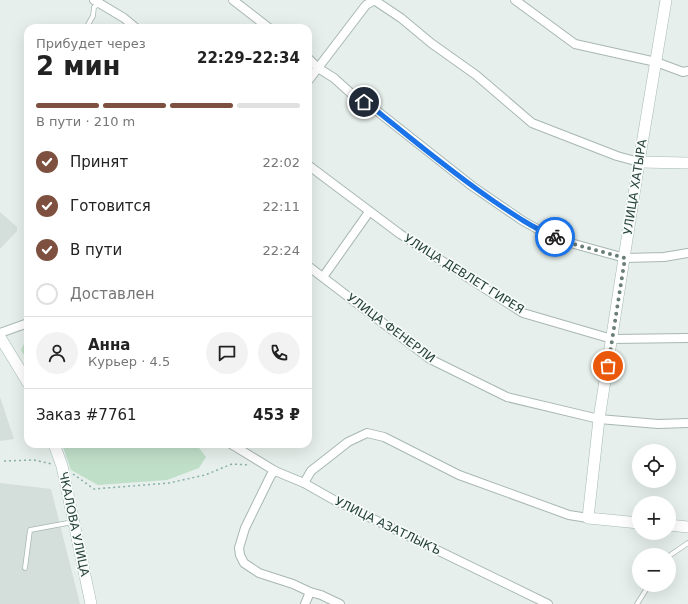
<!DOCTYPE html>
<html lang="ru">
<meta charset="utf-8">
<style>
:root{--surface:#fff;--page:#f2f2f2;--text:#222;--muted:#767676;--line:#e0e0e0;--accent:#7e503f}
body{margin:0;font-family:"DejaVu Sans",sans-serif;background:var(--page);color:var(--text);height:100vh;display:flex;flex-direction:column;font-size:15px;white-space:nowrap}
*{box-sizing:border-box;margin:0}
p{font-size:13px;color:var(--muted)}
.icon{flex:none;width:22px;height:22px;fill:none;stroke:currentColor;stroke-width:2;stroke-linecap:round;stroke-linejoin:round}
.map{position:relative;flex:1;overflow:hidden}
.details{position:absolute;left:24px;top:24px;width:288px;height:424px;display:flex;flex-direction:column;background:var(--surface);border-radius:12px;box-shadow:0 4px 16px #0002}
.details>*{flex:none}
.fabs{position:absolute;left:632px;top:444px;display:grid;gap:8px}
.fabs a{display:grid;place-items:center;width:44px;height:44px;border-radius:50%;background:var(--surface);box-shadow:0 4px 16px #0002;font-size:20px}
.pin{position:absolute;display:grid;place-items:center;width:34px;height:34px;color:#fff;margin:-17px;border:2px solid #fff;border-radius:50%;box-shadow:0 1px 4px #0007}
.courier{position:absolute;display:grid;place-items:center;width:40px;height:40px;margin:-20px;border:3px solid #1a73e8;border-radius:50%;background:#fff;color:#222;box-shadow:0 1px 5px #0007}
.overview em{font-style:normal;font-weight:700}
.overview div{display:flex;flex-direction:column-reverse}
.overview{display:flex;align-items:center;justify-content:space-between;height:68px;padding:0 12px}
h1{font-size:26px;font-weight:700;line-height:30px}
.bar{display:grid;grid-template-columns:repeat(4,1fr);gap:6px 4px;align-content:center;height:48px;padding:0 12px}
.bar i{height:5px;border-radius:3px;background:var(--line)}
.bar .on{background:var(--accent)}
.bar p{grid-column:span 4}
.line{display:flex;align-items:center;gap:10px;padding:0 12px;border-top:1px solid var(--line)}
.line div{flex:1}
.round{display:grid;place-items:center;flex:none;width:42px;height:42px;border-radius:21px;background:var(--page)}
ol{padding:0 12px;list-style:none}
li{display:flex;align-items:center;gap:12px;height:44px}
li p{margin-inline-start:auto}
li .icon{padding:4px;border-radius:50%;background:var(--accent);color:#fff;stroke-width:4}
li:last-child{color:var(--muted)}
li i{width:22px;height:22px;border:2px solid var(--line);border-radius:50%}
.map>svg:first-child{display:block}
.built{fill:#d4deda}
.green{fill:#c0dfc9}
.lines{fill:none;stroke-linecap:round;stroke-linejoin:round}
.lane-casing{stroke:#a8b7b2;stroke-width:5.5}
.street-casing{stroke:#a8b7b2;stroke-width:10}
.secondary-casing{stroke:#a4bab3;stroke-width:12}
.path{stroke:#87b1a5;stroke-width:1.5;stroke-dasharray:2 3;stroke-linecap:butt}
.lane{stroke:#fff;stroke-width:4}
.street{stroke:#fff;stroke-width:8}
.secondary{stroke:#fff;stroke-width:11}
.done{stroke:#697e78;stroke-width:4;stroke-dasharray:0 7.2}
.route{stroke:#1a73e8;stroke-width:5}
.labels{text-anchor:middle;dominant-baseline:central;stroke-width:3.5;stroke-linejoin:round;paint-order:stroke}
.street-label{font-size:12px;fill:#25413a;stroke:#f7fbf9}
</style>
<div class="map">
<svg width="688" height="604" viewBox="0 0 688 604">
<rect width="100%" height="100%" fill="#e6efeb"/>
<g class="built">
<polygon points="0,212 17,227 17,231 0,249"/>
<polygon points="0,397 14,439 0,441"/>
<polygon points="0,483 51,489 80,604 0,604"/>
</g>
<g class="green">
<polygon points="28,335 28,362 21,350"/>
<polygon points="62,444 196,444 206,457 199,468 167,480 98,485 71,470"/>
</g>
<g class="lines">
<defs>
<g id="lane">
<polyline points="86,28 93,16 94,7 99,4"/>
<polyline points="669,556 688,543"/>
<polyline points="25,568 30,530 73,522"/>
<polyline points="637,604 649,585"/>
</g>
<g id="street">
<polyline points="94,0 124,18 136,28"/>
<polyline points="233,0 269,28"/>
<polyline points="374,0 401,18 431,43 476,75 532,123 617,156 639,162"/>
<polyline points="515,0 575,44 656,62 683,72 688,71"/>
<polyline points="308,58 318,68 334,78 355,97 372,107 472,186 523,221 541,231 567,242 625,258 664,257 688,253"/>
<polyline points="308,81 366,5 375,0"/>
<polyline points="308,165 400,234 523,313 612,339 688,338"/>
<polyline points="308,266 430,359 507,397 599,419 658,424 688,423"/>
<polyline points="323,277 369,212"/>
<polyline points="0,333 28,323"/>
<polyline points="231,444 275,471 304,483 334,500 548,604"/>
<polyline points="275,471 271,475 245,528 239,548 240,555 244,563 259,573 293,584 310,592"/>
<polyline points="304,483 311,471 348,442 367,433 384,437 459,475 569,515 588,518"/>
<polyline points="305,604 310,592 321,595 340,604"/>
</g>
<g id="secondary">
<polyline points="639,162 688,163"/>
<polyline points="0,337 28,383"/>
<polyline points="54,444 62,466 91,604"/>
<polyline points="639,523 588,518 599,419 639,162 666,0"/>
<polyline points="669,525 688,527"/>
</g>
</defs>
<use href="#lane" class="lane-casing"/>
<use href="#street" class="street-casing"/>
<use href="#secondary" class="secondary-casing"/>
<g class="path">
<polyline points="4,461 34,460 52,464"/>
<polyline points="73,474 94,489 169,483 205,475 232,464 250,465"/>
</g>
<use href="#lane" class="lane"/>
<use href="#street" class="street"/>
<use href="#secondary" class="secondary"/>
</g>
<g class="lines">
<polyline class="done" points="555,237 566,242 625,258 608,366"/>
<path class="route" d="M364 102 372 107C412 139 452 173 495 202 514 215 533 228 555 237"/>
</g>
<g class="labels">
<g class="street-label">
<text transform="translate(635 187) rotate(-81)">УЛИЦА ХАТЫРА</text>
<text transform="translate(464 274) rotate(32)">УЛИЦА ДЕВЛЕТ ГИРЕЯ</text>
<text transform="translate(391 328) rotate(37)">УЛИЦА ФЕНЕРЛИ</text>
<text transform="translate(74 524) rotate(78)">ЧКАЛОВА УЛИЦА</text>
<text transform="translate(388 526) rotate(26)">УЛИЦА АЗАТЛЫКЪ</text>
</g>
</g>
</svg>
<div class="fabs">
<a><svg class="icon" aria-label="locate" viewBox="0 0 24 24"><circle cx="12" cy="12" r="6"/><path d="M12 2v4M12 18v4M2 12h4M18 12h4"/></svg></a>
<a>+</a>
<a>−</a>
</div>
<div class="pin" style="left:608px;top:366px;background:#ea580c"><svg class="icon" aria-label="bag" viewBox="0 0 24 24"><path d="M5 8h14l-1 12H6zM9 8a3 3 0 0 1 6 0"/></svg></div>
<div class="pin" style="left:364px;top:102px;background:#1f2937"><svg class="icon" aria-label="home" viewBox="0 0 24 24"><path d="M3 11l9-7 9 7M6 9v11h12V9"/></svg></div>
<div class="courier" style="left:555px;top:237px"><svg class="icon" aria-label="bike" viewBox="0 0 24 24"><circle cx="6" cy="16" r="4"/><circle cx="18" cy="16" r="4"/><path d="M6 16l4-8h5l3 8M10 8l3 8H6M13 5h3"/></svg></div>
<section class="details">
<div class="overview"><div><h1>2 мин</h1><p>Прибудет через</p></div><em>22:29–22:34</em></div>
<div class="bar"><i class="on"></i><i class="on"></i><i class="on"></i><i></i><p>В пути · 210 m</p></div>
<ol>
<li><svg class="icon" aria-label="check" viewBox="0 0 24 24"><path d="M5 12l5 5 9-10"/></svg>Принят<p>22:02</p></li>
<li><svg class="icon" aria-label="check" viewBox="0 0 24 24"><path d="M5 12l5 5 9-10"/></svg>Готовится<p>22:11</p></li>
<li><svg class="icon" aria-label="check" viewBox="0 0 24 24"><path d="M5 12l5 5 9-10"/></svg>В пути<p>22:24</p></li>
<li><i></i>Доставлен</li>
</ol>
<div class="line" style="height:72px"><a class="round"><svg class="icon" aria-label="person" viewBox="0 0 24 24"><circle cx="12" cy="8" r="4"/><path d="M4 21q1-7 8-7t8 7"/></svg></a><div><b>Анна</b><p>Курьер · 4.5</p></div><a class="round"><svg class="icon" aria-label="chat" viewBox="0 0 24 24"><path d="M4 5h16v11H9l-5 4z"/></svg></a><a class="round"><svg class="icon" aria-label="phone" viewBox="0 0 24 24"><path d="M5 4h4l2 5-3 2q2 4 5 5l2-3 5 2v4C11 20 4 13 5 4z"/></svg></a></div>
<div class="line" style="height:52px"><div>Заказ #7761</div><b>453 ₽</b></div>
</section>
</div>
